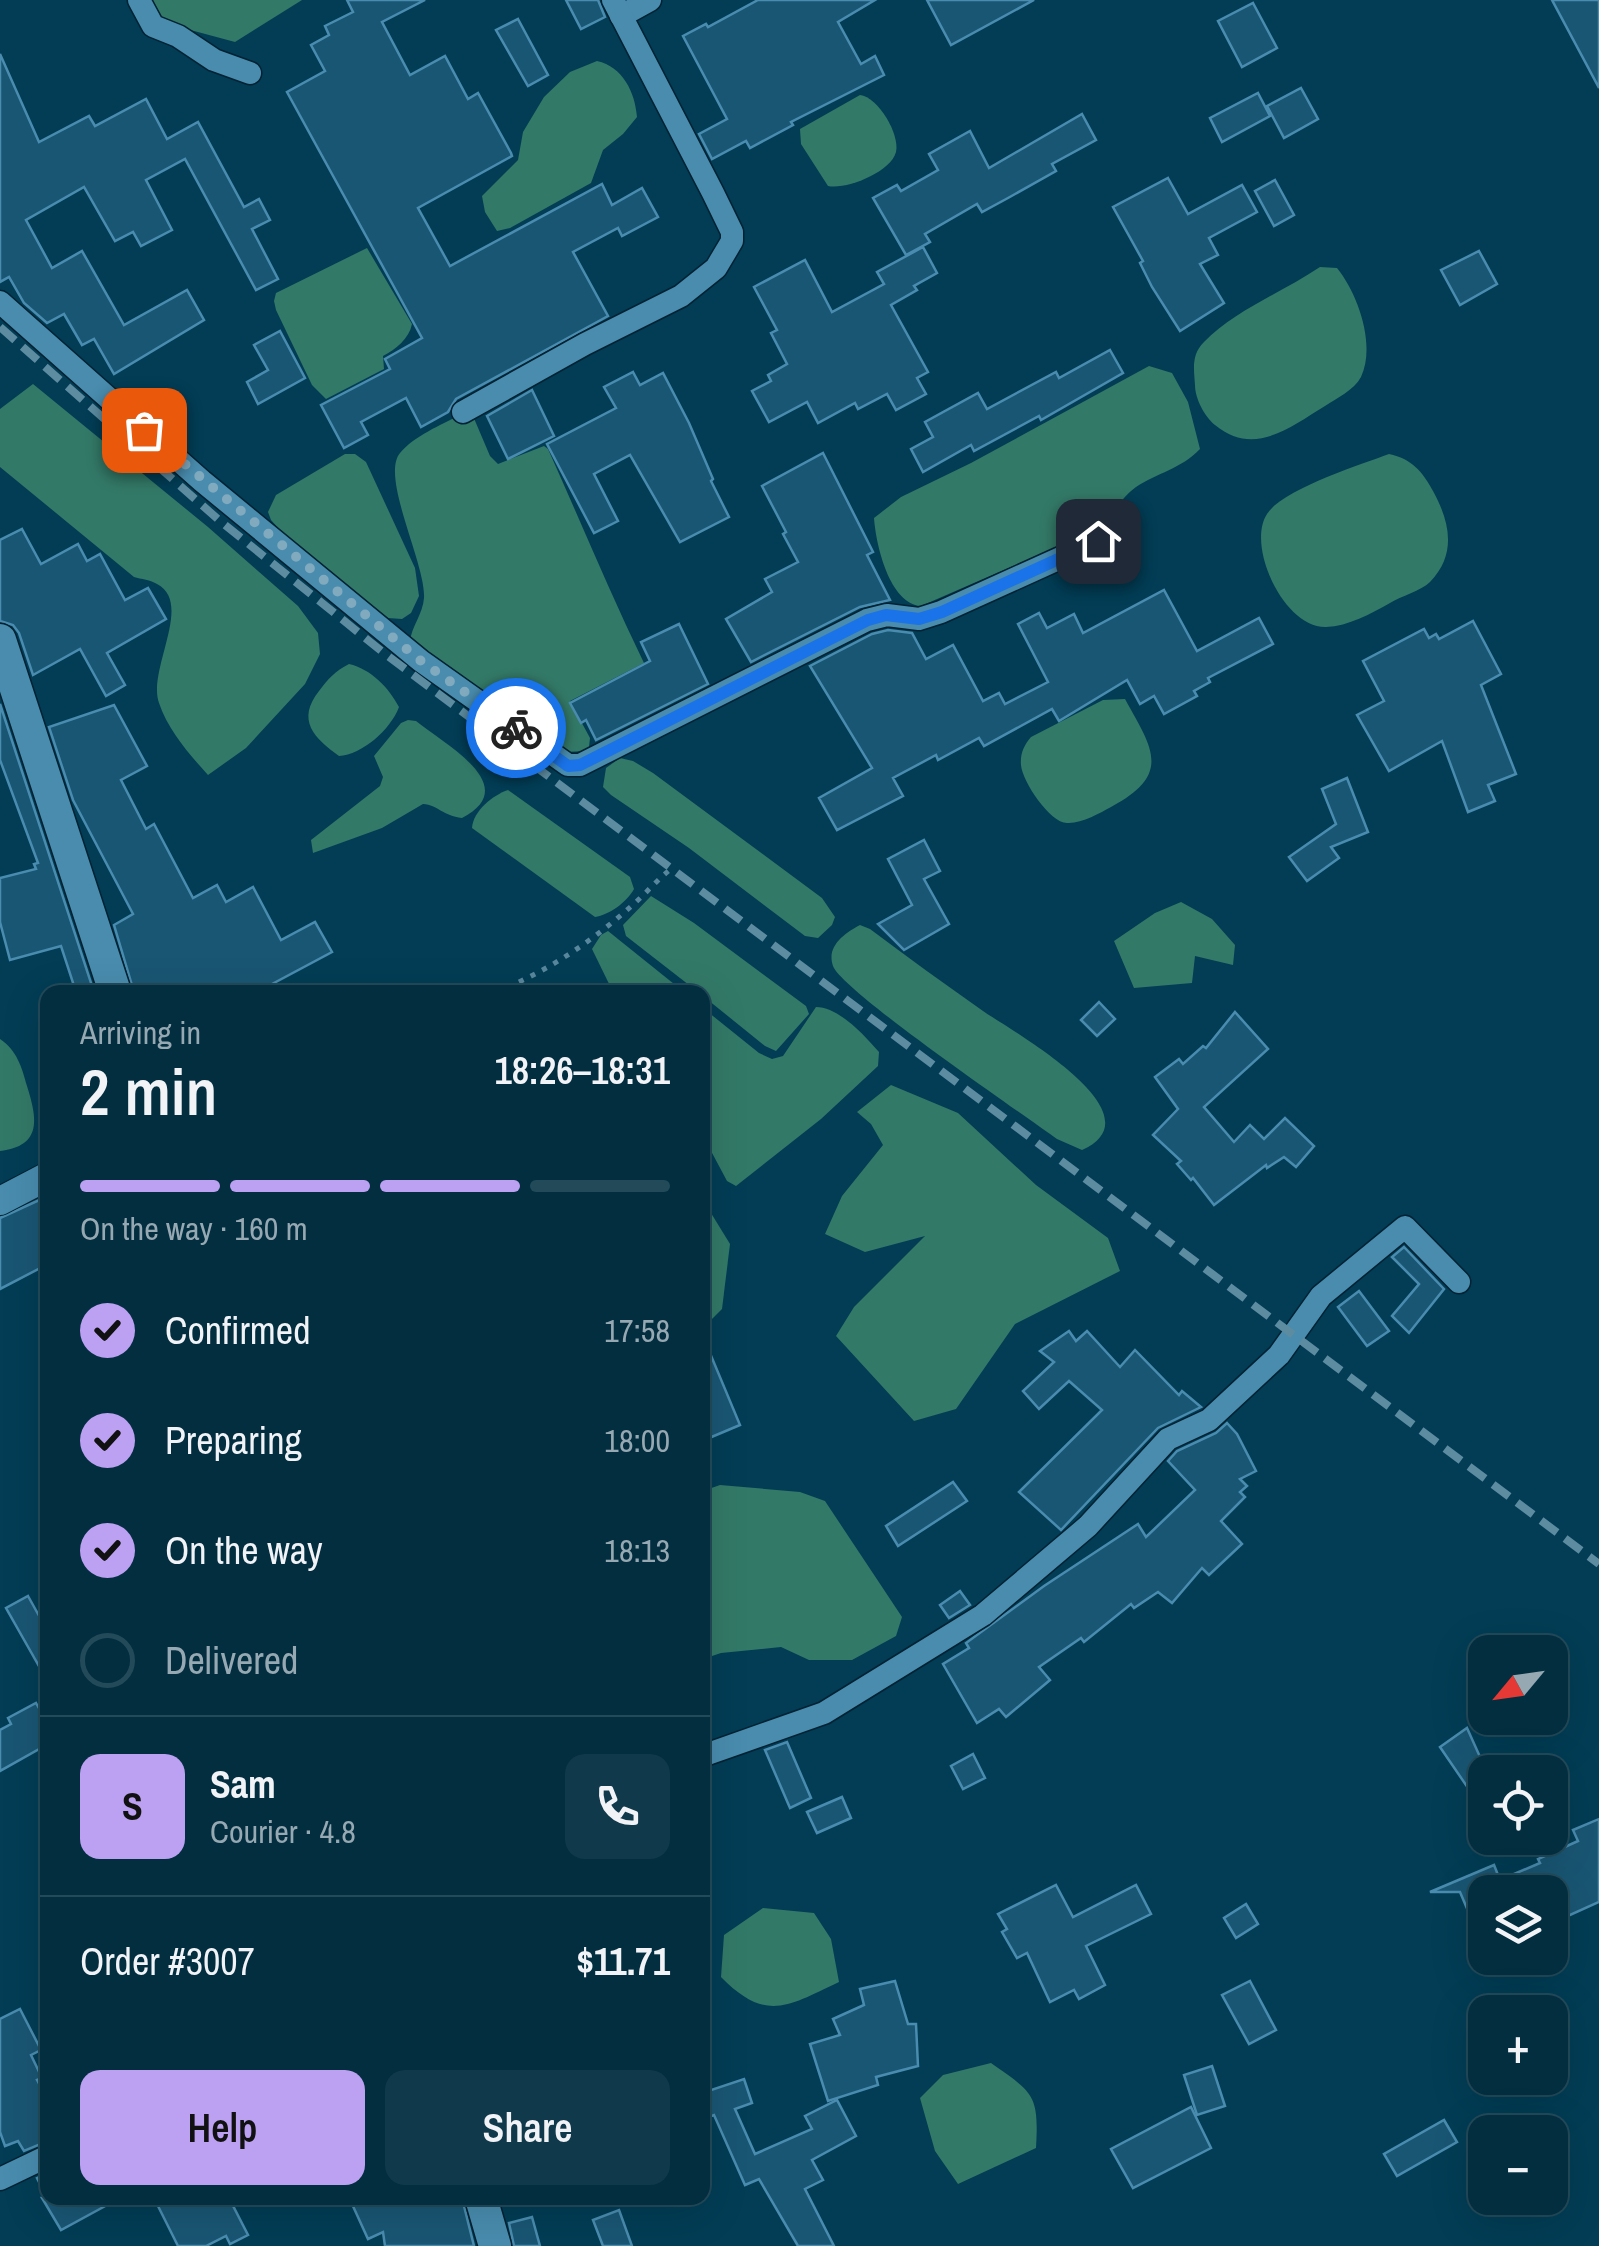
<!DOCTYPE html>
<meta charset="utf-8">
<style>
:root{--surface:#022e40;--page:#103a4b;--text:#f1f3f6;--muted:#96a8b1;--line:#234a59;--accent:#bca0f2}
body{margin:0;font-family:"Archivo Narrow",sans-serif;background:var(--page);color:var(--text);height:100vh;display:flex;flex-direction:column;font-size:38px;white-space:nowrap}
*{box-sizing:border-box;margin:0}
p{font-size:32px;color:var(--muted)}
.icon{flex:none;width:55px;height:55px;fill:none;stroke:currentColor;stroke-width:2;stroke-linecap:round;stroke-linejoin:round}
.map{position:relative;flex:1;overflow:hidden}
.side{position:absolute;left:40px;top:985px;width:670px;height:1220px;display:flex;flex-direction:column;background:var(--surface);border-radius:20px;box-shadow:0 10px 40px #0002,0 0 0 2px var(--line)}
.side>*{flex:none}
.needle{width:65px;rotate:241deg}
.controls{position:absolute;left:1468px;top:1635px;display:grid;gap:20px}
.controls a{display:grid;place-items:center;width:100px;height:100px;border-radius:20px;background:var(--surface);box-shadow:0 10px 40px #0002,0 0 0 2px var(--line);font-size:50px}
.pin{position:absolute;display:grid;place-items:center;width:85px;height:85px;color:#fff;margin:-42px;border-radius:20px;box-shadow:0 5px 15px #0006}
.courier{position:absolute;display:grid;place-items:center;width:100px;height:100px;margin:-50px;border:8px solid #1a73e8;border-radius:50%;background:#fff;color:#222;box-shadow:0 2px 12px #0007}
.headline em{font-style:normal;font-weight:600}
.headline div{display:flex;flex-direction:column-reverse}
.headline{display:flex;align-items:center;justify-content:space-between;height:170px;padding:0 40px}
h1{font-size:65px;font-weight:600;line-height:75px}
.bar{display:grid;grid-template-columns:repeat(4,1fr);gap:15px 10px;align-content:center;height:120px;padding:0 40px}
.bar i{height:12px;border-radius:8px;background:var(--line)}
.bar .on{background:var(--accent)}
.bar p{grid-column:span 4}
.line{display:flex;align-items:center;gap:25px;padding:0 40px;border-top:2px solid var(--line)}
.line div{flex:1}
.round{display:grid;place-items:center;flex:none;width:105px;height:105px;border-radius:20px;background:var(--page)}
ol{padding:0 40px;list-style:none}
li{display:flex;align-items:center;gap:30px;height:110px}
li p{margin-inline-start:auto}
li .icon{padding:10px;border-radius:50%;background:var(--accent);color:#111;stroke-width:4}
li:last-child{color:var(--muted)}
li i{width:55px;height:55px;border:5px solid var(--line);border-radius:50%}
.primary-button{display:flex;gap:20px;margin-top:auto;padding:20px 40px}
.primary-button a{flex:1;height:115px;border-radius:20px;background:var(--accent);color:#111;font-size:40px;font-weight:600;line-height:115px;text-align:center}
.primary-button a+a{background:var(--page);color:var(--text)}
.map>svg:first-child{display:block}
.water{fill:#337967}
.building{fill:#195673;stroke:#4a8caf;stroke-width:2.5}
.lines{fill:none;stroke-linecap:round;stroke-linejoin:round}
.minor-casing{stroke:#023;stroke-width:25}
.tertiary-casing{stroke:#023;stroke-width:30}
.secondary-casing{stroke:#023;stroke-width:35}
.path{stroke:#58879d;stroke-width:5;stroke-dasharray:5 8;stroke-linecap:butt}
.minor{stroke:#498cae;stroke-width:22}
.tertiary{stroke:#498cae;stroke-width:28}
.secondary{stroke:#498cae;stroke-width:32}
.rail{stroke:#5d8ca1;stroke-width:8;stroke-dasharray:20 10;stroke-linecap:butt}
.done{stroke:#81aabf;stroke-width:10;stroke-dasharray:0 18}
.route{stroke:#1a73e8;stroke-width:12}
</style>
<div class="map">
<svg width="1599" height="2246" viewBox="0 0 1599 2246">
<rect width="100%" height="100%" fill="#023d55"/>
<g class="water">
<polygon points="146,0 302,0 235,42 157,21"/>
<path d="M597 61C623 67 635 92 637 117L623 134 603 150 591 183 510 228 497 231 485 212 482 196 518 160 523 132 544 97 570 72Z"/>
<path d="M860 95C878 97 900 134 896 152 891 172 846 190 828 186L801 144 800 129Z"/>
<path d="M367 248 412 324C409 339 396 349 383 356L384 369 326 399 312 385 276 310 274 301 276 293Z"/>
<path d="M1320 267 1337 268C1358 294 1376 345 1361 377 1354 390 1337 398 1325 406 1289 428 1254 457 1215 425 1205 417 1195 399 1195 385 1194 369 1191 355 1204 342 1235 310 1283 292 1320 267Z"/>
<path d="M1149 366 1172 373 1188 402 1200 449C1181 469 1157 473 1136 487 1122 497 1114 512 1105 526L921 606C890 604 876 546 874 518L901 497 971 463Z"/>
<path d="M33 384 208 527 298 606 318 633 320 654 305 684 246 748 208 775C189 754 168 730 159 703 147 670 194 603 157 584 151 580 141 579 134 577L0 467V409Z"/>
<path d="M460 415 473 416 490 456 498 464 544 446 548 449C580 520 610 593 644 663L570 701 590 738 589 747 585 751 566 752 410 642C411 627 423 614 424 598 426 564 380 477 400 453 414 436 441 425 460 415Z"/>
<polygon points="345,454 355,454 366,462 415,568 419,596 411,613 402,619 388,618 370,606 289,540 271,520 268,512 276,495"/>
<path d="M1389 454C1412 459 1422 471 1433 491 1450 522 1457 554 1430 582 1421 591 1401 596 1390 603 1370 614 1349 626 1326 627 1284 628 1246 546 1267 514 1283 489 1360 465 1389 454Z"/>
<path d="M349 664C371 669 389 688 399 707 391 729 362 755 339 756 314 738 296 720 319 691 328 679 335 671 349 664Z"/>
<path d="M1125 699C1152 748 1173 774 1111 807 1100 813 1081 824 1067 823 1050 823 1022 781 1021 765 1020 754 1024 745 1031 737L1103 700Z"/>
<path d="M408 720 416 721C444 744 524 786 462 818 443 816 438 805 423 804L382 828 313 853 311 840 380 786 383 777 374 756 401 723Z"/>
<polygon points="620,758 633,761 653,773 822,898 835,917 832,925 818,938 805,936 689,848 611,795 603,787 606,768"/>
<path d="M508 790 630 877 634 889C627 902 609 915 595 917L472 828C473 811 493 795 508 790Z"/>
<polygon points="651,896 694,923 806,1006 809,1014 776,1051 765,1046 703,996 702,992 698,992 626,936 623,925"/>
<polygon points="1181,902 1212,919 1235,945 1233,965 1195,956 1192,983 1134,988 1114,941 1155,913"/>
<path d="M860 925 870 929C907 957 945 984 983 1011 1012 1031 1162 1114 1082 1150L1057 1139C1024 1115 842 991 833 966 826 946 845 933 860 925Z"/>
<polygon points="608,931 684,992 613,992 592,949 601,935"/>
<path d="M816 1007C839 1007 865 1036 879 1052L878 1066 821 1119 736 1186 727 1181 703 1136V1008L759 1053 772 1059 783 1056Z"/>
<path d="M0 1039C17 1050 22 1068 27 1086 37 1118 43 1146 0 1151Z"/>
<polygon points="891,1085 958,1113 1036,1185 1108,1238 1120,1271 1015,1324 956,1409 914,1421 836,1336 854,1307 925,1236 865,1252 825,1234 842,1196 883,1145 871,1124 857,1112"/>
<polygon points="703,1200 730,1244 722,1309 703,1328"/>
<polygon points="720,1485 800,1492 825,1501 902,1617 896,1636 852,1660 809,1660 781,1647 721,1653 703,1659 703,1491"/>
<path d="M763 1908 814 1913 831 1939 839 1982C788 2006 766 2023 721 1977L724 1935Z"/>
<path d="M991 2063C1034 2093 1039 2095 1036 2148L958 2184 935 2151 920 2098 943 2075Z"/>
</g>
<g class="building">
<polygon points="347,0 425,0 382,22 410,75 445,56 468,99 478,93 511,153 512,156 418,208 450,266 602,184 612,205 642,188 658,217 622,236 618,228 573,252 608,316 456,399 448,412 421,427 406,398 361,422 368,435 344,448 321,405 390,369 385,359 422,338 287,92 325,71 311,45 329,35 325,26 353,12"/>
<polygon points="566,0 598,0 605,17 581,29"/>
<polygon points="758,0 875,0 838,22 861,64 875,56 884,75 791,122 793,125 750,148 746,141 712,159 699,134 727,119 683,36 706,24 708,27"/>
<polygon points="927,0 1034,0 951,45"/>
<polygon points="1552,0 1599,0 1599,88"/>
<polygon points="1253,3 1277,48 1242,67 1218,21"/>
<polygon points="518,19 548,75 528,86 496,30"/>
<polygon points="0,54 39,142 89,116 95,126 146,99 167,139 198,122 244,207 259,199 270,220 252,229 278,279 256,290 185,159 146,180 172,230 141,246 133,232 115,241 84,187 26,220 52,268 82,251 124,325 187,290 204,320 114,374 94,339 82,345 64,314 47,323 24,303 9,277 0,282"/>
<polygon points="1301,88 1318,119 1284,138 1267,106"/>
<polygon points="1258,93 1270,116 1222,142 1210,118"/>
<polygon points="1082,114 1096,140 1052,164 1056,171 1008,198 982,212 977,204 925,234 930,242 906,255 873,198 897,185 901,191 938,170 929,154 970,131 989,168"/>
<polygon points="1168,178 1188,214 1242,185 1257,212 1209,238 1218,255 1200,264 1224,303 1180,331 1152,287 1140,263 1143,261 1113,207"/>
<polygon points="1275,180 1294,215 1274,226 1255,191"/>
<polygon points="923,247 937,273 914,286 917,290 891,305 928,372 917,378 926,394 896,410 887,394 858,409 855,403 818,423 807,402 769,422 752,391 771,381 768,375 787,364 771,333 777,330 754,287 805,260 832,312 884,284 877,272"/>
<polygon points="1479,251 1497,284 1460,305 1441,270"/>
<polygon points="280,331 305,378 258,404 247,382 268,370 254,345"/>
<polygon points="1110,350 1123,373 1041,420 1039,416 974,451 971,445 923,472 911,449 933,437 925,422 978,393 987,409 1056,372 1059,378"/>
<polygon points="633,372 640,385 663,373 689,423 713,479 711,481 729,517 680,542 630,455 594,474 618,521 594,533 547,444 616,408 604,387"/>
<polygon points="532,390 554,436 508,459 487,416"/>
<polygon points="823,453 873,552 867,555 890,600 860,607 751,662 726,619 772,592 765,579 798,562 783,534 786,532 762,486"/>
<polygon points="22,529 41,564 78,544 87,561 100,554 125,600 148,588 166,619 107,653 125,685 106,696 80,649 33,675 19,633 13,625 0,621 0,540"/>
<polygon points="1164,590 1197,651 1259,618 1273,644 1208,678 1210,682 1194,691 1197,696 1164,714 1154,696 1140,704 1127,680 1059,721 1052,709 984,746 979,738 938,760 936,755 893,778 903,796 837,830 819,798 872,768 810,666 872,634 888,630 912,633 926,659 953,645 983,701 999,693 1005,704 1048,682 1018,624 1039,613 1047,628 1074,614 1083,633"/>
<polygon points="1473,621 1501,674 1481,685 1516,774 1488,785 1495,801 1468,812 1442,741 1389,771 1357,715 1384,701 1363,661 1424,629 1429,638 1436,634 1439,639"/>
<polygon points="679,624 708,684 596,740 586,720 581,723 570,703 650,661 641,642"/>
<polygon points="0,704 94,992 76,992 61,946 10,960 0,922 0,878 36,869 34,864 38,863 0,760"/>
<polygon points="114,705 147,766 121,780 146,829 154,824 193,898 217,885 226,902 253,887 281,940 315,922 332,952 257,992 134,992 114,925 133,914 73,800 49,727"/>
<polygon points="1347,778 1368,832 1331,847 1339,858 1307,881 1289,857 1336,824 1322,789"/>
<polygon points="924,840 940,871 924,879 949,924 904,950 878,924 912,905 888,859"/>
<polygon points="1099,1002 1115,1019 1097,1036 1081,1020"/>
<polygon points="1235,1012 1268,1049 1204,1107 1234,1142 1250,1125 1264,1139 1285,1118 1314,1146 1296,1167 1284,1157 1267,1168 1266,1165 1214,1205 1193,1178 1191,1180 1177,1164 1181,1161 1153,1135 1178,1109 1155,1077 1179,1059 1183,1064 1203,1046 1206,1048"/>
<polygon points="48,1196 48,1264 0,1289 0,1218"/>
<polygon points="1404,1247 1444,1289 1409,1333 1392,1316 1419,1284 1392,1257"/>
<polygon points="1359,1291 1389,1331 1367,1346 1338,1307"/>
<polygon points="1069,1331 1076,1341 1087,1331 1120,1367 1135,1350 1179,1395 1182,1391 1201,1407 1158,1428 1061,1530 1019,1492 1102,1410 1069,1381 1039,1409 1023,1391 1054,1362 1040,1351"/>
<polygon points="702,1334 740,1425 702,1441"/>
<polygon points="1227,1423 1237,1434 1256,1471 1240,1479 1247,1486 1240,1492 1245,1497 1221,1521 1242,1544 1209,1575 1202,1568 1172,1603 1158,1592 1134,1608 1131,1604 1084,1642 1081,1638 1039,1667 1050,1680 1006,1717 999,1709 977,1723 943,1664 969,1648 966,1643 1044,1586 1138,1524 1146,1537 1195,1490 1168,1461 1177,1451 1216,1433"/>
<polygon points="953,1482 967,1501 898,1546 886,1526"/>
<polygon points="960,1591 970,1605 949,1618 940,1605"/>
<polygon points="28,1596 48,1632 48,1682 6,1608"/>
<polygon points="36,1703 48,1724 48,1744 0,1771 0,1730 11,1724 8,1718"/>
<polygon points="1467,1728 1485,1768 1485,1780 1468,1788 1440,1747"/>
<polygon points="787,1742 811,1798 790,1808 765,1750"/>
<polygon points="973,1754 985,1778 963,1789 951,1766"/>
<polygon points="842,1797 851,1818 817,1833 807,1812"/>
<polygon points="1599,1819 1599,1902 1550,1924 1550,1892 1485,1892 1485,1951 1460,1892 1430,1892 1494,1865 1500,1880 1540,1863 1538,1859 1578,1841 1573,1830"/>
<polygon points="1056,1885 1073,1917 1136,1885 1151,1914 1086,1946 1105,1985 1079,1999 1074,1990 1050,2002 1027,1953 1017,1958 1002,1932 1007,1929 998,1914"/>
<polygon points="1246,1904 1258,1924 1236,1938 1224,1918"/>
<polygon points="895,1981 908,2024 916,2024 918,2066 876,2077 878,2085 828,2101 810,2044 840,2035 833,2019 864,2005 860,1989"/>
<polygon points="1250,1981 1276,2030 1249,2044 1222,1995"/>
<polygon points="20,2009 41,2050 31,2055 42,2078 37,2080 48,2100 48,2141 24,2151 18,2141 5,2146 0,2132 0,2019"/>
<polygon points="1212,2066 1225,2106 1197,2115 1184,2075"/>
<polygon points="744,2079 752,2103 735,2109 755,2154 812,2129 805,2116 837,2100 856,2136 812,2160 823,2180 805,2189 834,2246 798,2246 759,2179 745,2185 714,2115 706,2118 702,2093"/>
<polygon points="1191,2107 1211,2148 1133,2188 1111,2149"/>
<polygon points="1444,2120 1457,2142 1397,2176 1384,2154"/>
<polygon points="48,2173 48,2198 120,2198 61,2230 42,2198 47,2198 37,2178"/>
<polygon points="154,2198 229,2198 248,2235 230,2244 226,2236 206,2246 178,2246"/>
<polygon points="366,2198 462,2198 474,2246 385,2246 383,2232 368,2239 352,2204"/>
<polygon points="619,2210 632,2246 603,2246 593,2220"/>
<polygon points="532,2217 540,2246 514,2246 509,2223"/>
</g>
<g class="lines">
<defs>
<g id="minor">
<polyline points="139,0 153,26 178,36 214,60 250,73"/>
<polyline points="621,16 650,0"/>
<polyline points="0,302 202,481 421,661 568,765 580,765 867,620 887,615 919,619 941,612 1098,541"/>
<polyline points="463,412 585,344 681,296 716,268 732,241 732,232 713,193 613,0"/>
<polyline points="702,1756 824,1713 983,1615 1088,1526 1168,1439 1209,1420 1279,1355 1321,1296 1405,1227 1459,1282"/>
<polyline points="0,2179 48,2156"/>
</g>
<polyline id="tertiary" points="0,1201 48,1176"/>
<g id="secondary">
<polyline points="0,640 115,992"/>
<polyline points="481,2198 495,2246"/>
</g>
</defs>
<use href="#minor" class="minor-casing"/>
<use href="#tertiary" class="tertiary-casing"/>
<use href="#secondary" class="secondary-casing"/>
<path class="path" d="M495 992C548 972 594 940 636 902 648 891 658 879 671 869"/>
<use href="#minor" class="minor"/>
<use href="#tertiary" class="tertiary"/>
<use href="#secondary" class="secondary"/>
<polyline class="rail" points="0,327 220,521 384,653 1599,1564"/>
</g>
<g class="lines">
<polyline class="done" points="144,430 421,661 516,728"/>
<polyline class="route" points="516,728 568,766 580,765 868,620 886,615 919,619 942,612 1098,541"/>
</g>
</svg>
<div class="controls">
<a><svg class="needle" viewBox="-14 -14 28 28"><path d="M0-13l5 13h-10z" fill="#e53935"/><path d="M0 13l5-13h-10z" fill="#96a8b1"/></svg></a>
<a><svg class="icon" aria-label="locate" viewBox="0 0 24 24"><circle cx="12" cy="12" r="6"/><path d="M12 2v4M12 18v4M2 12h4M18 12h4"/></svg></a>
<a><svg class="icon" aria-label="layers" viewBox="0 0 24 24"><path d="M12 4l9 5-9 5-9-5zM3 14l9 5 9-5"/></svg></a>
<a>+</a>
<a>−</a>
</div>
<div class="pin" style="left:144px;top:430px;background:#ea580c"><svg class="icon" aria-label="bag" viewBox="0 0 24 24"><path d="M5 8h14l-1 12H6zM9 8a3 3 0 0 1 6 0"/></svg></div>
<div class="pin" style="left:1098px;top:541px;background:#1f2937"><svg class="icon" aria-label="home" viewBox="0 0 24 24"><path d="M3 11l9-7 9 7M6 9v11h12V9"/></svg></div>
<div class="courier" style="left:516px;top:728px"><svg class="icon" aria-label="bike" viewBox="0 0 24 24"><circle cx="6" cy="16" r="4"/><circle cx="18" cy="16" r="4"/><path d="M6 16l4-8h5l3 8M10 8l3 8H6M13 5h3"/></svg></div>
<section class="side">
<div class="headline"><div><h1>2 min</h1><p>Arriving in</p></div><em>18:26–18:31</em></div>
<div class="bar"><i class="on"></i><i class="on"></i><i class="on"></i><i></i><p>On the way · 160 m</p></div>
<ol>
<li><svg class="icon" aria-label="check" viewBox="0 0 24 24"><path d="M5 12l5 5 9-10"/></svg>Confirmed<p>17:58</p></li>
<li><svg class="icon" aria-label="check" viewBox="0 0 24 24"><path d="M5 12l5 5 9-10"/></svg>Preparing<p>18:00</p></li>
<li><svg class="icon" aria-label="check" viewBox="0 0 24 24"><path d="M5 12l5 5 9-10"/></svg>On the way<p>18:13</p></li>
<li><i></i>Delivered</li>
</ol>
<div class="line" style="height:180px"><b class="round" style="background:var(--accent);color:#111">S</b><div><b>Sam</b><p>Courier · 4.8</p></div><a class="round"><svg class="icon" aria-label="phone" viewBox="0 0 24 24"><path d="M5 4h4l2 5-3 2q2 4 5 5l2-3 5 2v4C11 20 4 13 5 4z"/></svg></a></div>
<div class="line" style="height:130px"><div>Order #3007</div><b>$11.71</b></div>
<div class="primary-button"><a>Help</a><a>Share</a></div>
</section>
</div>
